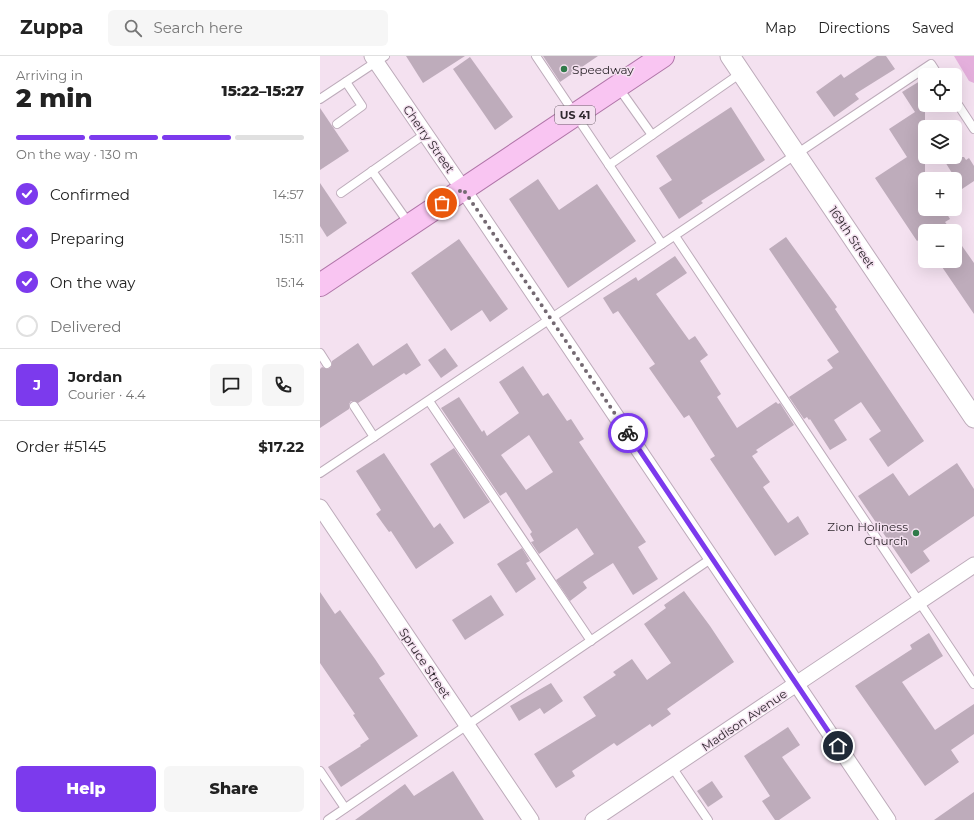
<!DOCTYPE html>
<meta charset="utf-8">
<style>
:root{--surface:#fff;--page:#f6f6f6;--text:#222;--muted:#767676;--line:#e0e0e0;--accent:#7c3aed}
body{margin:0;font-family:Montserrat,sans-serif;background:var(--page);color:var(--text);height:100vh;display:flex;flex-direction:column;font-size:15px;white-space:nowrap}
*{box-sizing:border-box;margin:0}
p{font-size:13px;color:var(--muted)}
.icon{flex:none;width:22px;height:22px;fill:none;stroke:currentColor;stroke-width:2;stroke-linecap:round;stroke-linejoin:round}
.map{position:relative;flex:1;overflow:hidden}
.panel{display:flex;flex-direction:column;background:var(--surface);width:320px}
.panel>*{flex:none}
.tools{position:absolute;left:598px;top:12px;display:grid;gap:8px}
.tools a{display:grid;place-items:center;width:44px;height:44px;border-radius:6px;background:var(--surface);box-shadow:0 4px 16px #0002;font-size:20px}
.pin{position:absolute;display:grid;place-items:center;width:34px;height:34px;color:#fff;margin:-17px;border:2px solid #fff;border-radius:50%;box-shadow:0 1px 4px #0007}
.courier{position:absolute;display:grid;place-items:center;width:40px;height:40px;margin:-20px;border:3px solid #7c3aed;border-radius:50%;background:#fff;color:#222;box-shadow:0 1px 5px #0007}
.overview em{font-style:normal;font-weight:800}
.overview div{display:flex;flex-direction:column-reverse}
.overview{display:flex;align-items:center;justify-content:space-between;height:68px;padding:0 16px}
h1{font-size:26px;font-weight:800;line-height:30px}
.bar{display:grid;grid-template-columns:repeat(4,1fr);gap:6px 4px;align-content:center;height:48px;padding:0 16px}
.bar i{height:5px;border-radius:3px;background:var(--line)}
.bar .on{background:var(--accent)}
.bar p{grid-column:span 4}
.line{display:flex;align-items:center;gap:10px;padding:0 16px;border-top:1px solid var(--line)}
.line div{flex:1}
.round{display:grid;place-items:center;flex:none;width:42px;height:42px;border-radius:6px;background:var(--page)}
ol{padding:0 16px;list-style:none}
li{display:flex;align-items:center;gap:12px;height:44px}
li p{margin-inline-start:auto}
li .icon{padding:4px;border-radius:50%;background:var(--accent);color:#fff;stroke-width:4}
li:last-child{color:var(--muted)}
li i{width:22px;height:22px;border:2px solid var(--line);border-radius:50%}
.action{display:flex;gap:8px;margin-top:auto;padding:8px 16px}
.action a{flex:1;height:46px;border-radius:6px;background:var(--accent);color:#fff;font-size:16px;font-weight:800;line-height:46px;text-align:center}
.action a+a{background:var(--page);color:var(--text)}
header{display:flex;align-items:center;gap:24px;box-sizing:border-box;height:56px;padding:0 20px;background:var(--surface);border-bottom:1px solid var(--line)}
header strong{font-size:19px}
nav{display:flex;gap:22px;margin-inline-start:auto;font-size:14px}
.search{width:280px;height:36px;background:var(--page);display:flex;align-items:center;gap:10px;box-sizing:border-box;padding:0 14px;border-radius:6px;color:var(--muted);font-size:15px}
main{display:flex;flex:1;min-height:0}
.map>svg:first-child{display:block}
.green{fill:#e4afdc}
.building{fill:#beacbb;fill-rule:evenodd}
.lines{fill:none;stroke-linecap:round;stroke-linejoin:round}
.service-casing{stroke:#bdabba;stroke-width:10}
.minor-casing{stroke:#bdabba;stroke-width:17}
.tertiary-casing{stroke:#bdabba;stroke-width:21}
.primary-casing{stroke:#b075a8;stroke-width:24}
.service{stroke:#fff;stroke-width:8}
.minor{stroke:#fff;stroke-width:15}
.tertiary{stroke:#fff;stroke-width:19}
.primary{stroke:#f9c5f2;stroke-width:22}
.done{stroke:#746972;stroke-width:4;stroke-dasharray:0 7.2}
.route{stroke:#7c3aed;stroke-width:5}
.poi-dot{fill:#2f7a49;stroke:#f4e1f0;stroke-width:1.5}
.labels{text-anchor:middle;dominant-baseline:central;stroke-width:3;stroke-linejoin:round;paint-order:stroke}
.shield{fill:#f4e1f0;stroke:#6a6068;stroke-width:1}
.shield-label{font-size:11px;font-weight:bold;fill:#2f282e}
.poi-label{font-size:12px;fill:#2f282e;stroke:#f4e1f0;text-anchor:start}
.street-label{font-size:12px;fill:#2f282e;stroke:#f4e1f0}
</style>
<header>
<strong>Zuppa</strong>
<div class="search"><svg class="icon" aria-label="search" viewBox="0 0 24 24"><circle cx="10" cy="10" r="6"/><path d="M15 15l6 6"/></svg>Search here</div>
<nav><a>Map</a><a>Directions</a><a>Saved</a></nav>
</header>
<main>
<section class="panel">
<div class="overview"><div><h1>2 min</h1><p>Arriving in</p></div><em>15:22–15:27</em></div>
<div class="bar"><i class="on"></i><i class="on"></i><i class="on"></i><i></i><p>On the way · 130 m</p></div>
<ol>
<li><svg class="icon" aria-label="check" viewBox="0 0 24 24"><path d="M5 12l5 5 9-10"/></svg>Confirmed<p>14:57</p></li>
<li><svg class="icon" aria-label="check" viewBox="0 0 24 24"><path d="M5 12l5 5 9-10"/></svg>Preparing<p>15:11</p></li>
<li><svg class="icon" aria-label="check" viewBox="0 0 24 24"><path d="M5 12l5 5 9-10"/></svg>On the way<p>15:14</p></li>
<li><i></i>Delivered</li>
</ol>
<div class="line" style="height:72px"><b class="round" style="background:var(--accent);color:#fff">J</b><div><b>Jordan</b><p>Courier · 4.4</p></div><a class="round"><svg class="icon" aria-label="chat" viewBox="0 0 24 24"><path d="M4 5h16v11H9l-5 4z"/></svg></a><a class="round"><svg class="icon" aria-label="phone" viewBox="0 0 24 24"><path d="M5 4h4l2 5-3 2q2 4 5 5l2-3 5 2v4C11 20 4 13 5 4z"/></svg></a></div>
<div class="line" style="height:52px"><div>Order #5145</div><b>$17.22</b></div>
<div class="action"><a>Help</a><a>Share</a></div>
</section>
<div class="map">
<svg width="654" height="764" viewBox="0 0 654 764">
<rect width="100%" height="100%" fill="#f4e1f0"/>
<polygon class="green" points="634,0 654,0 654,27 649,25"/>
<g class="building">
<polygon points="86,0 145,0 103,27"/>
<polygon points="223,0 278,0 240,26"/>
<polygon points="557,0 566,0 575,13 535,38 539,43 514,61 496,36 521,18 524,22"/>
<polygon points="150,1 193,61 175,74 133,13"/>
<polygon points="605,22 605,153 624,153 630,163 625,166 632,175 605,175 605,179 597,185 555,122 587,101 569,73 595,56 582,36"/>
<polygon points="411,51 445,104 381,145 383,147 359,163 339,132 352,124 336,100"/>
<polygon points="0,52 29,95 0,114"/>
<polygon points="622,101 644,101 646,104 649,102 654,110 654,125 642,133"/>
<polygon points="218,123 239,154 277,128 316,185 248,232 189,143"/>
<polygon points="0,127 27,167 7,181 0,170"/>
<polygon points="635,180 654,207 654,258 618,205 635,205"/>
<polygon points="466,181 517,251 515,253 604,385 568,411 549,383 561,375 541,346 514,364 527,384 510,394 490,363 489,364 487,361 484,363 469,341 513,312 507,304 519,296 449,193"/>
<polygon points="139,183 188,253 170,266 162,254 131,275 91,217"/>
<polygon points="355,200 367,217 336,238 369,284 375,280 388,299 380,305 401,338 397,341 417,372 456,346 458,348 460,347 474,369 436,394 438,396 432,400 450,426 443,431 468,467 478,460 489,478 455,500 390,403 395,400 369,359 364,362 329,312 335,308 298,255 293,258 283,242 316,221 318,225"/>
<polygon points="38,287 53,310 87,287 101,309 86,319 84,317 38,347 31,345 29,348 29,353 0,372 0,313 2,311 7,313 10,312 12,308 12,305"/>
<polygon points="125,292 138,310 121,322 108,304"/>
<path d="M203 310 223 340 228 337 247 365 251 363 264 383 259 386 326 486 318 491 338 523 313 539 293 507 263 526 267 532 250 545 236 524 274 498 257 472 219 498 211 486 214 485 210 478 212 476 186 436 180 440 121 352 139 341 162 376 164 374 167 380 199 357 179 326ZM209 379 233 416 206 434 181 399Z"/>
<polygon points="134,392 170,446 144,463 110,408"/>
<polygon points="64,397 114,472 120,467 134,487 96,513 71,475 69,476 56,458 61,454 36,415"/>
<polygon points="637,407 654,433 654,460 603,495 610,505 591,518 538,440 573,417 589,440"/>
<polygon points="202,492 210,505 206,507 216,523 196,537 177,508"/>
<polygon points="364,535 390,570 414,606 347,653 351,658 332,671 330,668 297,690 294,687 252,715 255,720 236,732 214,698 276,660 263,641 296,619 293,616 312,603 327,624 351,607 324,568 346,552 344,549"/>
<polygon points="0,536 15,558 20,554 55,603 65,618 59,622 98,680 21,731 8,711 41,690 40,689 49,683 33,659 35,658 0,607"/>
<polygon points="171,539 184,559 145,584 132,564"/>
<polygon points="609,577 623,600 582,626 615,674 654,648 654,678 631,694 639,706 605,730 535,630 592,593 590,589"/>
<polygon points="231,627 243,645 224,658 220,652 199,665 190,650"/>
<polygon points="468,671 480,689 462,701 491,742 459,764 455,764 442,745 450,740 424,700"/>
<polygon points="133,715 164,764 35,764 85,728 94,740"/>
<polygon points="392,725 403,741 388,751 377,735"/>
<polygon points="654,736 654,764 614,764"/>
</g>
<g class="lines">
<defs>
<g id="service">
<polyline points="216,0 342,188"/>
<polyline points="298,31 332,79"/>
<polyline points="0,43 65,0"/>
<polyline points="635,44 654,73"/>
<polyline points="17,68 42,50 26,26"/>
<polyline points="289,109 421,17"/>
<polyline points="52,115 90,169"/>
<polyline points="21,137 105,78"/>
<polyline points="355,180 654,628"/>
<polyline points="0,297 7,308"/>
<polyline points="109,345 271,585"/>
<polyline points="34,350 54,381"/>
<polyline points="0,417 611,8 618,19"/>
<polyline points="352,711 388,764"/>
<polyline points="0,715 25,752"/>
<polyline points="8,764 392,502"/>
</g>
<g id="minor">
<polyline points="52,0 143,133 568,764"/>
<polyline points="0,451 211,764"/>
<polyline points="273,764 654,509"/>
</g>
<polyline id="tertiary" points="410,0 654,362"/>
<polyline id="primary" points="0,229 343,0"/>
</defs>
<use href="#service" class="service-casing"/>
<use href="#minor" class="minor-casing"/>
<use href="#tertiary" class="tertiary-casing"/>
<use href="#primary" class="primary-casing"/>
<use href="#service" class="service"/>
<use href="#minor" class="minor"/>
<use href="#tertiary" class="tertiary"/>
<use href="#primary" class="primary"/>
</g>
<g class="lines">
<polyline class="done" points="122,147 143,133 308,377"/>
<polyline class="route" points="308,377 518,690"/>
</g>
<g class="poi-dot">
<circle cx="244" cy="13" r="4"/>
<circle cx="596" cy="477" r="4"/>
</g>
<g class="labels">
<rect class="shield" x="235" y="50" width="40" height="18" rx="3"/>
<g class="shield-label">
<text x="255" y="59">US 41</text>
</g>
<g class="poi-label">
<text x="252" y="13">Speedway</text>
<text x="588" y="470" text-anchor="end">Zion Holiness<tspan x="588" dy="14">Church</tspan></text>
</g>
<g class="street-label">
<text transform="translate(109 83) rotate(55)">Cherry Street</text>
<text transform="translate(532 181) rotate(56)">169th Street</text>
<text transform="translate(105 607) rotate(56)">Spruce Street</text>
<text transform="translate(424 664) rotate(-34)">Madison Avenue</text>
</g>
</g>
</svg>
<div class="tools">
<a><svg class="icon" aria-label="locate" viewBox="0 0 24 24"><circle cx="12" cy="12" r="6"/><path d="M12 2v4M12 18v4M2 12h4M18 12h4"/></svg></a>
<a><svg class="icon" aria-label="layers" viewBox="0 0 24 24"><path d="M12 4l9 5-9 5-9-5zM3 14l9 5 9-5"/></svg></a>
<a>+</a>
<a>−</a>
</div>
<div class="pin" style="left:122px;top:147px;background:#ea580c"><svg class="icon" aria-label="bag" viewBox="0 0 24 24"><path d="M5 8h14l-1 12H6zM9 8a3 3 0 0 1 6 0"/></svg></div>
<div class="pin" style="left:518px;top:690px;background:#1f2937"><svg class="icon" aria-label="home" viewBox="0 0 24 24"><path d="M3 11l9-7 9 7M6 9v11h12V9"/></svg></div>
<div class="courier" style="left:308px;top:377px"><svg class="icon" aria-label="bike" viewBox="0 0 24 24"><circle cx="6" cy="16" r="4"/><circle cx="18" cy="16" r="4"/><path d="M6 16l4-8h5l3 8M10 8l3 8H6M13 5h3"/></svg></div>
</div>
</main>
